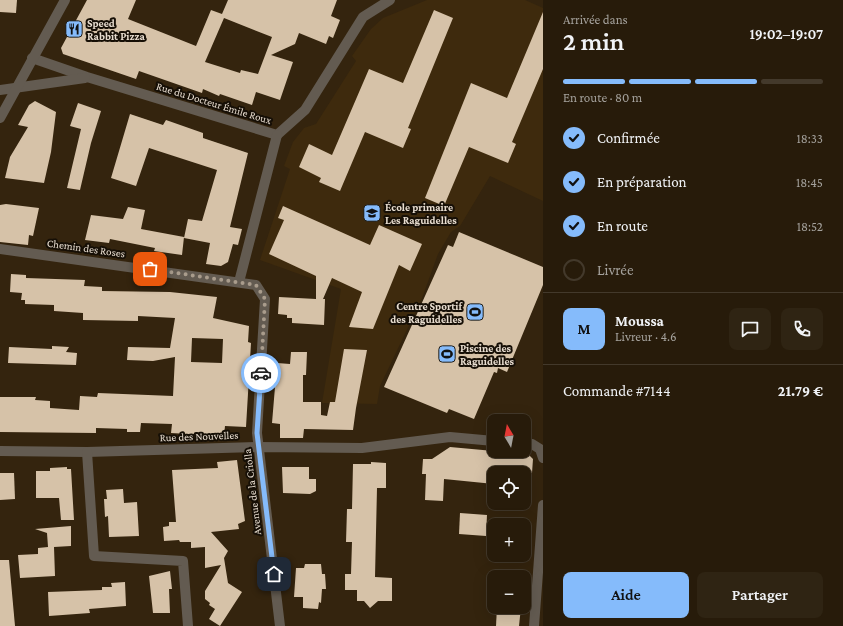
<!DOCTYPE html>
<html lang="fr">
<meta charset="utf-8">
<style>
:root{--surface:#271b0a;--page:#2f2413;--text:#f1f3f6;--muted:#a4a19c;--line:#43392b;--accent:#85bbfb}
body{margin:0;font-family:"Crimson Pro",serif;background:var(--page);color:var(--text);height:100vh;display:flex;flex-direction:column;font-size:15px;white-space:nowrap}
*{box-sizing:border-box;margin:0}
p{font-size:13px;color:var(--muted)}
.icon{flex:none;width:22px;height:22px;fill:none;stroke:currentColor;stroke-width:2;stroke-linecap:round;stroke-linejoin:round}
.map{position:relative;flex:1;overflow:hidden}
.drawer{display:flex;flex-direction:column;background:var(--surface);width:300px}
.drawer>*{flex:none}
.needle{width:26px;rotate:350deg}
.fabs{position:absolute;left:487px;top:414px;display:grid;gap:8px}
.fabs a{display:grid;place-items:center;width:44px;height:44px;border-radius:8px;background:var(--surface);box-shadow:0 4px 16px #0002,0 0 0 1px var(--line);font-size:20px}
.pin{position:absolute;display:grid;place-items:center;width:34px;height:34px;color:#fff;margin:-17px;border-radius:8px;box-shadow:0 2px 6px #0006}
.courier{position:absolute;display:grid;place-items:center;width:40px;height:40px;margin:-20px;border:3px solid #85bbfb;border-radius:50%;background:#fff;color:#222;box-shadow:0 1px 5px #0007}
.summary em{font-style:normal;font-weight:600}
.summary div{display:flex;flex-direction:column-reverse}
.summary{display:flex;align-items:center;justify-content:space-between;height:68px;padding:0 20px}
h1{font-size:26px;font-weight:600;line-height:30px}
.bar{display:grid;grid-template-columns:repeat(4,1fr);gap:6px 4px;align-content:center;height:48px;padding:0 20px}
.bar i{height:5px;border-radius:3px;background:var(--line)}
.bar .selected{background:var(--accent)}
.bar p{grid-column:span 4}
.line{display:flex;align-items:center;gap:10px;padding:0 20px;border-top:1px solid var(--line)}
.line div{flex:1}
.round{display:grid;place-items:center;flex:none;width:42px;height:42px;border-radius:8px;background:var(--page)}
ol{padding:0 20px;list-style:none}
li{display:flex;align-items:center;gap:12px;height:44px}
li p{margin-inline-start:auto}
li .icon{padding:4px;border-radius:50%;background:var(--accent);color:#111;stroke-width:4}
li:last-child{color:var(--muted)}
li i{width:22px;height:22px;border:2px solid var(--line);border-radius:50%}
.cta{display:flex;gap:8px;margin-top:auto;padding:8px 20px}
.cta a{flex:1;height:46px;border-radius:8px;background:var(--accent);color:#111;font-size:16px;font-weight:600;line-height:46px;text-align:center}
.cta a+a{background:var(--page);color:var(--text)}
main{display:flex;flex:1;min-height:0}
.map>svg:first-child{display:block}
.built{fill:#3e2a0d}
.building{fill:#d6c2a8;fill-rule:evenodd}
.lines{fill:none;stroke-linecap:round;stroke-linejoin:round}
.minor{stroke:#635b51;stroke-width:10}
.done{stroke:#a99c8c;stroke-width:4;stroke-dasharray:0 7.2}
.route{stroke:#85bbfb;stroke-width:5}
.labels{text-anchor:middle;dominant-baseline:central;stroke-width:4;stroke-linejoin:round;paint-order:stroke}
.poi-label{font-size:11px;font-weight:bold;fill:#e8ddd0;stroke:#160f06;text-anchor:start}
.street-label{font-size:11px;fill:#e8ddd0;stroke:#160f06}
</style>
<main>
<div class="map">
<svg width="543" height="626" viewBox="0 0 543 626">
<rect width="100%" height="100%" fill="#34240e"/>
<polygon class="built" points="427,0 525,0 543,8 543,201 490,176 460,226 451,232 438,254 422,298 380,386 377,404 322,403 341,289 260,260 290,169 284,166 293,142 304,128 316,124 356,61 352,56 371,29 383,18"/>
<g class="building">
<polygon points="0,0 17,0 16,13 0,12"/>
<path d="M87 0H136L128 19 196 46 211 10 222 14 228 0H337L331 16 340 20 333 38 329 36 326 44 299 33 295 44 271 55 293 62 280 100 256 92 252 105 220 94 219 96 203 89 202 93 139 71 136 79 63 54 61 48ZM224 18 272 37 258 74 241 70 240 73 205 62Z"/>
<polygon points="434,10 453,18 408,128 411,129 403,148 365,132 340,191 319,182 321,178 299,167 309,144 332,155 369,69 403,83"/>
<polygon points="543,12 543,69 512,142 516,144 508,163 469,147 444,206 425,198 471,83 507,98"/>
<polygon points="35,101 56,112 51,152 44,183 5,178 10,157 28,127 18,125 29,105"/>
<polygon points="78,103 101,111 91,143 80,190 67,188 81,129 70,126"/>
<polygon points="130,114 163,125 166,120 203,133 203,138 248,153 230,227 242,229 238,245 233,244 228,262 221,266 206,264 210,243 184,238 188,219 202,221 217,170 149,148 136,186 111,178"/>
<polygon points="6,204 39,208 33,236 29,235 28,245 0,242 0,205"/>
<polygon points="283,206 370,245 379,225 422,244 410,271 399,265 373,329 349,327 362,292 332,278 323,299 325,299 324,325 292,323 292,318 287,318 287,315 278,314 279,297 316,299 316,276 269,254 284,220 278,218"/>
<polygon points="128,207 145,210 141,229 184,237 182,255 154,251 155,248 110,239 109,243 85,240 91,215 123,219"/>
<polygon points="459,232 543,267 543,285 507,372 498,368 497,373 494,372 474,419 449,409 447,413 384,387 448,245 453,247"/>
<path d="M11 274 26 275V278L85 280 84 286 102 287V291L170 292 217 297 213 318 249 326 248 342 251 343 246 427 225 426 224 436 171 433 172 424 141 423 140 432H127V429L96 428V433L0 432V397H36L35 400 50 401V408L79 410 80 396 97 397 98 393 173 396 175 357 153 361 127 360 128 347 170 348 175 318 138 316V321L83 320V313L54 311V305L25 304V300H21L22 293 10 292ZM192 338 223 339 222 363 191 362Z"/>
<polygon points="52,346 69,347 66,352 77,353 76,365 8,363 9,347 52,349"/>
<polygon points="344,349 367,350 356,408 353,430 304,429 303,438 280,438 280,424 272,423 277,363 290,364 291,352 307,352 306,375 303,375 303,402 321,402 321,415 327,416 330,402 335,402"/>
<polygon points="450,447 528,454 533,459 532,473 494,473 494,484 444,479 443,501 425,500 426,474 422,474 423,459 432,459"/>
<polygon points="237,460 245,521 238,524 239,529 211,532 228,551 224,558 228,583 242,592 220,626 209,619 215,609 209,605 210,603 205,599 205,591 221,565 205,568 205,547 191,548 191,542 180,542 179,540 164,541 163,527 169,526 169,522 176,522 172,470 218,468 217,462"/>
<polygon points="371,462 386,463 386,488 377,488 375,577 392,578 392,601 378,601 370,608 364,601 357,601 357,590 345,590 345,574 351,574 352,542 346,542 347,509 352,509 353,464 371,464"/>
<polygon points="67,467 67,469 71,469 74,520 61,520 59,498 36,498 36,471 50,471 50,468"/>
<polygon points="282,467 309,467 309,479 316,479 316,491 310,494 283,493"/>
<polygon points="0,473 14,473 15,499 0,500"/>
<polygon points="123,489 124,503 137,502 139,536 109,537 108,516 105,517 104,499 107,499 106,490"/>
<polygon points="460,513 487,515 486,536 459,534"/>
<polygon points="71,526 71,546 54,547 55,576 20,578 18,555 38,554 38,548 48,547 47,533 35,529"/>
<polygon points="0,560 9,560 15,626 0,626"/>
<polygon points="305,564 321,564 322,574 325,574 326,589 322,589 321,603 319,602 318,609 303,608 303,597 294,597 296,568 304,568"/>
<polygon points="170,571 172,589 169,589 170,613 153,613 149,576"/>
<polygon points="125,582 126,606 89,609 90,613 49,616 48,592 102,590 102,587 112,587 111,583"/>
<polygon points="497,607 521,607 519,626 496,626"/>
</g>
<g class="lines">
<g class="minor">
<polyline points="32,58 87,77 277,135 305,110 363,17 390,0"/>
<polyline points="0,90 85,78"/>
<polyline points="0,118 65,0"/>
<polyline points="0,249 256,285 265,299 257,433 280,626"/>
<polyline points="239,282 277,135"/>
<polyline points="524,443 532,444 540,449 543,458"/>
<polyline points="0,451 87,452 259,447 362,448 450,437 494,441"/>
<polyline points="87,452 94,556 183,561 188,626"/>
<polyline points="534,626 543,505"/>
</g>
</g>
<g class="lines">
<polyline class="done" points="150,269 256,285 265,299 261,373"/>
<polyline class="route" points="261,373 257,433 274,574"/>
</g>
<defs>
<symbol id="restaurant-square" viewBox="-11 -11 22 22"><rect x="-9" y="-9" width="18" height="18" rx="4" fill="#85bbfb" stroke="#160f06"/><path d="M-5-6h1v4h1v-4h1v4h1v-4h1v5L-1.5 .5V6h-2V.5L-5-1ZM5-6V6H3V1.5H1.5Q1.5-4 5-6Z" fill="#111"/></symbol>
<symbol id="school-square" viewBox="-11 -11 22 22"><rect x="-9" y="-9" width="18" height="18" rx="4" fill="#85bbfb" stroke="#160f06"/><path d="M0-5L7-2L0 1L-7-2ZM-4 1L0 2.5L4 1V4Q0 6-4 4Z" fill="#111"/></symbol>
<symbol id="stadium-square" viewBox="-11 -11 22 22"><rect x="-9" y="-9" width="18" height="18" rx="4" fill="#85bbfb" stroke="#160f06"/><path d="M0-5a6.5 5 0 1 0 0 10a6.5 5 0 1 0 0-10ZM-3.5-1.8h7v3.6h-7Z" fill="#111"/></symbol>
</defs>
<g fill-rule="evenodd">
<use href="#restaurant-square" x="64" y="19" width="20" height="20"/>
<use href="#school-square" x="362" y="203" width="20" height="20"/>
<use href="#stadium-square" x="465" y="302" width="20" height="20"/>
<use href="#stadium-square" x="437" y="344" width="20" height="20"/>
</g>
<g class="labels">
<g class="poi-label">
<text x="87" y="23">Speed<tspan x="87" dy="13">Rabbit Pizza</tspan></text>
<text x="385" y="207">École primaire<tspan x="385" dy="13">Les Raguidelles</tspan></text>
<text x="462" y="306" text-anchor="end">Centre Sportif<tspan x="462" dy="13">des Raguidelles</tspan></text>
<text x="460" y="348">Piscine des<tspan x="460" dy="13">Raguidelles</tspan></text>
</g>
<g class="street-label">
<text transform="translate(214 103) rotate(17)">Rue du Docteur Émile Roux</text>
<text transform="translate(86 248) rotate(8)">Chemin des Roses</text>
<text transform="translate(199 436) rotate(-2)">Rue des Nouvelles</text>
<text transform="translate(252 492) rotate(-97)">Avenue de la Criolla</text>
</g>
</g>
</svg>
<div class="fabs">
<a><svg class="needle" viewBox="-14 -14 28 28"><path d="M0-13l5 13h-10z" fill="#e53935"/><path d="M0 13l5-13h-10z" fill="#a4a19c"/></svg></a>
<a><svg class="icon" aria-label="locate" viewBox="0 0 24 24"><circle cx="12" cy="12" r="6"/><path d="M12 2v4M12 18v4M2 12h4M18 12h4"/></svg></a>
<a>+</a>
<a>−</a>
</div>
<div class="pin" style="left:150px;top:269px;background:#ea580c"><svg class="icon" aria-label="bag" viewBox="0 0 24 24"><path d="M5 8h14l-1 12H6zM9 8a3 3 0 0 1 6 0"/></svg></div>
<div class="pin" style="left:274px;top:574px;background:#1f2937"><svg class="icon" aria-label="home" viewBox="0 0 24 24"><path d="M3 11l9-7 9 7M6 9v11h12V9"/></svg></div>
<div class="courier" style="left:261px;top:373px"><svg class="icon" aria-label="car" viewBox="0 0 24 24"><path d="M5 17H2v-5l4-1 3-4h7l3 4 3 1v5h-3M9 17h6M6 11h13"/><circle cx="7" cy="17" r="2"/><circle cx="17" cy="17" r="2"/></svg></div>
</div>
<section class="drawer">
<div class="summary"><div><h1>2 min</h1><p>Arrivée dans</p></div><em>19:02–19:07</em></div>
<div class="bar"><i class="selected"></i><i class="selected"></i><i class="selected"></i><i></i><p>En route · 80 m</p></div>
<ol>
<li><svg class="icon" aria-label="check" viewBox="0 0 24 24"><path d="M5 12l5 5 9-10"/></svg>Confirmée<p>18:33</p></li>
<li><svg class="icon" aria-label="check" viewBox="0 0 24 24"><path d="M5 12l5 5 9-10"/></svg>En préparation<p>18:45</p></li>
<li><svg class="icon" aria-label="check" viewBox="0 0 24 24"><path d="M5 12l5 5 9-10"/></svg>En route<p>18:52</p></li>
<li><i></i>Livrée</li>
</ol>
<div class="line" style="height:72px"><b class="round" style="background:var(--accent);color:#111">M</b><div><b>Moussa</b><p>Livreur · 4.6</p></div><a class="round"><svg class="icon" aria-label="chat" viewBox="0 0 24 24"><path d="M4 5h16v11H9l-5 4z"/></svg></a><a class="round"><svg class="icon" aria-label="phone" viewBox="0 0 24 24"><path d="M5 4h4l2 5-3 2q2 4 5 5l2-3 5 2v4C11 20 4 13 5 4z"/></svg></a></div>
<div class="line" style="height:52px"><div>Commande #7144</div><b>21.79 €</b></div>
<div class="cta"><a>Aide</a><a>Partager</a></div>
</section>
</main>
